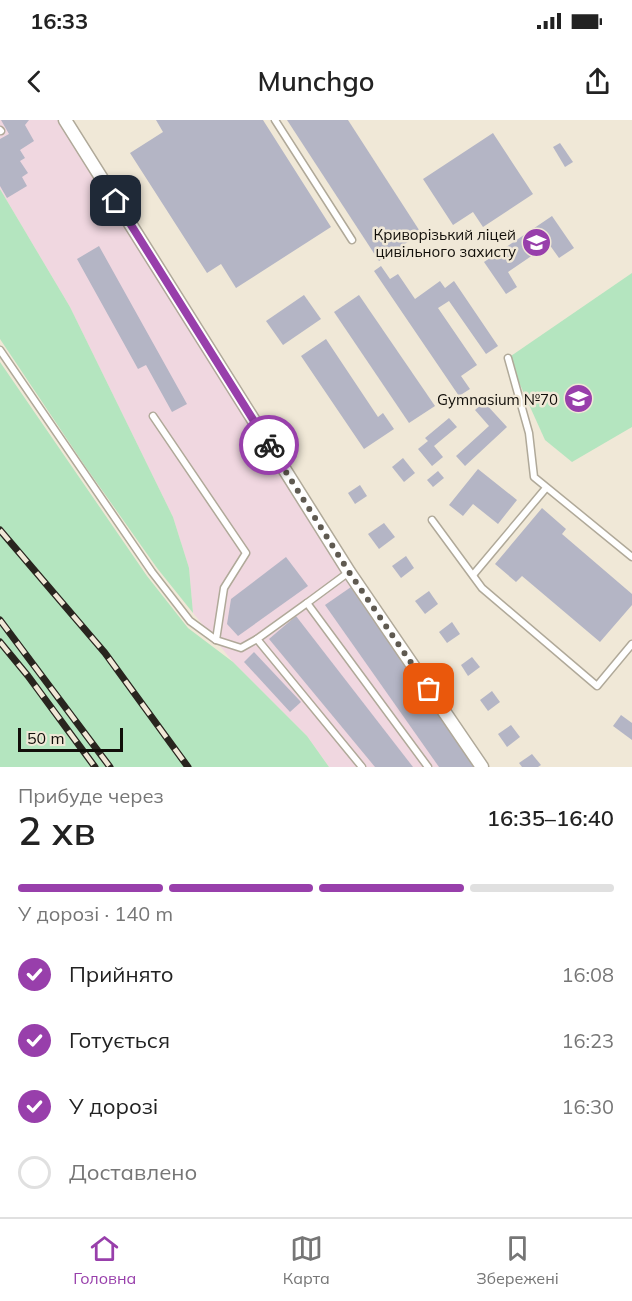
<!DOCTYPE html>
<html lang="uk">
<meta charset="utf-8">
<style>
:root{--surface:#fff;--page:#f6f6f6;--text:#222;--muted:#767676;--line:#e0e0e0;--accent:#983fab}
body{margin:0;font-family:Mulish,sans-serif;background:var(--page);color:var(--text);height:100vh;display:flex;flex-direction:column;font-size:22px;white-space:nowrap}
*{box-sizing:border-box;margin:0}
p{font-size:20px;color:var(--muted)}
.icon{flex:none;width:33px;height:33px;fill:none;stroke:currentColor;stroke-width:2;stroke-linecap:round;stroke-linejoin:round}
.map{position:relative;height:647px;overflow:hidden}
.drawer{display:flex;flex-direction:column;background:var(--surface);flex:1}
.drawer>*{flex:none}
.scale{position:absolute;left:18px;bottom:15px;width:105px;box-sizing:border-box;padding-left:6px;border:3px solid #110e09;border-top:0;font-size:16px;line-height:21px;white-space:nowrap;color:#110e09;-webkit-text-stroke:4px #f0e8d7;paint-order:stroke}
.pin{position:absolute;display:grid;place-items:center;width:51px;height:51px;color:#fff;margin:-26px;border-radius:12px;box-shadow:0 3px 9px #0006}
.courier{position:absolute;display:grid;place-items:center;width:60px;height:60px;margin:-30px;border:4px solid #983fab;border-radius:50%;background:#fff;color:#222;box-shadow:0 2px 8px #0007}
.summary em{font-style:normal;font-weight:600}
.summary div{display:flex;flex-direction:column-reverse}
.summary{display:flex;align-items:center;justify-content:space-between;height:102px;padding:0 18px}
h1{font-size:39px;font-weight:600;line-height:45px}
.bar{display:grid;grid-template-columns:repeat(4,1fr);gap:9px 6px;align-content:center;height:72px;padding:0 18px}
.bar i{height:8px;border-radius:4px;background:var(--line)}
.bar .current{background:var(--accent)}
.bar p{grid-column:span 4}
ol{padding:0 18px;list-style:none}
li{display:flex;align-items:center;gap:18px;height:66px}
li p{margin-inline-start:auto}
li .icon{padding:6px;border-radius:50%;background:var(--accent);color:#fff;stroke-width:4}
li:last-child{color:var(--muted)}
li i{width:33px;height:33px;border:3px solid var(--line);border-radius:50%}
.status{display:flex;justify-content:space-between;align-items:center;height:42px;padding:0 30px;background:var(--surface);direction:ltr}
.status svg{height:16px;fill:currentColor}
header{display:flex;justify-content:space-between;align-items:center;height:78px;padding:0 18px;background:var(--surface);font-size:27px;font-weight:600}
.tabs{display:flex;justify-content:space-around;align-items:center;height:84px;border-top:2px solid var(--line);background:var(--surface);font-size:16px;color:var(--muted)}
.tabs a{display:grid;justify-items:center;gap:3px}
.tabs .current{color:var(--accent)}
.map>svg:first-child{display:block}
.industrial{fill:#f0d7e0}
.green{fill:#b4e5bf}
.building{fill:#b4b5c5}
.lines{fill:none;stroke-linecap:round;stroke-linejoin:round}
.lane-casing{stroke:#b0a999;stroke-width:9}
.street-casing{stroke:#b0a999;stroke-width:15}
.lane{stroke:#fff;stroke-width:6}
.street{stroke:#fff;stroke-width:12}
.rail-casing{stroke:#29251f;stroke-width:7}
.rail{stroke:#f0e8d7;stroke-width:4.5;stroke-dasharray:14;stroke-linecap:butt}
.done{stroke:#5f5a51;stroke-width:6;stroke-dasharray:0 10.8}
.route{stroke:#983fab;stroke-width:8}
.labels{text-anchor:middle;dominant-baseline:central;stroke-width:5;stroke-linejoin:round;paint-order:stroke}
.poi-label{font-size:15px;fill:#110e09;stroke:#f0e8d7;text-anchor:end}
</style>
<div class="status"><b>16:33</b><svg viewBox="0 0 49 12"><path d="M0 12V9h3v3zM5 12V6h3v6zM10 12V3h3v9zM15 12V0h3v12zM26 1h20v11H26zM47 4h2v5h-2z"/></svg></div>
<header><svg class="icon" aria-label="back" viewBox="0 0 24 24"><path d="M15 5l-7 7 7 7"/></svg>Munchgo<svg class="icon" aria-label="share" viewBox="0 0 24 24"><path d="M12 15V3M7 8l5-5 5 5M5 13v7h14v-7"/></svg></header>
<div class="map">
<svg width="632" height="647" viewBox="0 0 632 647">
<rect width="100%" height="100%" fill="#f0e8d7"/>
<polygon class="industrial" points="0,0 60,0 480,647 329,647 307,616 233,542 193,493 189,448 173,397 70,187 0,69"/>
<g class="green">
<polygon points="0,69 70,187 173,397 189,448 193,493 157,448 85,346 0,219"/>
<polygon points="632,153 632,307 572,342 545,320 508,238"/>
<polygon points="0,242 147,456 188,508 233,542 307,616 329,647 0,647"/>
</g>
<g class="building">
<polygon points="1,0 29,0 25,5 34,21 20,30 25,38 20,41 28,53 22,57 27,66 7,78 0,66 0,19 9,14"/>
<polygon points="156,0 263,0 331,107 236,168 221,144 207,153 130,33 163,12"/>
<polygon points="287,0 348,0 421,113 379,141"/>
<polygon points="493,13 533,74 483,107 473,92 453,105 423,59"/>
<polygon points="560,23 573,42 565,47 553,27"/>
<polygon points="552,96 574,128 559,138 549,124 508,152 517,167 506,174 484,142"/>
<polygon points="99,126 187,284 172,292 146,245 138,249 77,139"/>
<polygon points="381,146 390,159 398,154 415,179 440,161 445,168 454,161 498,226 486,234 449,181 438,188 477,245 461,256 470,269 459,276 374,151"/>
<polygon points="304,175 321,199 283,225 266,201"/>
<polygon points="359,175 435,286 409,303 334,192"/>
<polygon points="326,219 378,297 383,293 394,309 364,329 301,236"/>
<polygon points="484,282 507,307 465,346 456,336 489,306 475,290"/>
<polygon points="449,298 457,307 434,326 443,337 432,346 418,329 428,321 425,318"/>
<polygon points="403,338 415,353 404,362 392,347"/>
<polygon points="478,349 517,380 498,404 473,384 463,396 449,385"/>
<polygon points="438,351 444,358 433,367 427,360"/>
<polygon points="360,365 367,376 355,384 348,373"/>
<polygon points="542,388 566,409 562,414 632,474 632,485 600,522 522,456 516,462 495,444"/>
<polygon points="384,403 395,417 379,429 368,414"/>
<polygon points="406,436 414,448 401,458 392,446"/>
<polygon points="286,437 308,466 238,516 227,504 231,479"/>
<polygon points="351,467 477,647 439,647 325,485"/>
<polygon points="429,471 438,484 425,494 415,481"/>
<polygon points="296,496 413,647 375,647 269,519"/>
<polygon points="452,502 460,514 447,523 439,512"/>
<polygon points="254,532 301,582 290,592 244,542"/>
<polygon points="472,537 480,547 468,556 461,545"/>
<polygon points="492,571 500,582 488,591 480,580"/>
<polygon points="621,595 632,603 632,620 613,606"/>
<polygon points="511,605 520,617 507,627 498,614"/>
<polygon points="532,634 541,645 538,647 522,647 519,643"/>
</g>
<g class="lines">
<defs>
<g id="lane">
<polyline points="275,0 352,120"/>
<polyline points="0,10 1,11"/>
<polyline points="0,230 152,452 190,501 216,520 241,528 257,519"/>
<polyline points="508,238 529,313 534,357 632,437"/>
<polyline points="153,296 246,433 224,468 216,520"/>
<polyline points="432,400 482,468 597,566 632,524"/>
<polyline points="349,452 307,483 428,647"/>
<polyline points="473,455 546,368"/>
<polyline points="307,483 257,519 362,647"/>
</g>
<polyline id="street" points="65,0 349,452 482,647"/>
</defs>
<use href="#lane" class="lane-casing"/>
<use href="#street" class="street-casing"/>
<use href="#lane" class="lane"/>
<use href="#street" class="street"/>
<defs>
<g id="rail">
<polyline points="0,410 105,533 188,647"/>
<polyline points="0,500 110,647"/>
<polyline points="0,522 28,556 95,647"/>
</g>
</defs>
<use href="#rail" class="rail-casing"/>
<use href="#rail" class="rail"/>
</g>
<g class="lines">
<polyline class="done" points="269,325 349,452 429,569"/>
<polyline class="route" points="116,81 269,325"/>
</g>
<defs>
<symbol id="school-disc" viewBox="-11 -11 22 22"><circle r="9.5" fill="#983fab" stroke="#f0e8d7"/><path d="M0-5L7-2L0 1L-7-2ZM-4 1L0 2.5L4 1V4Q0 6-4 4Z" fill="#fff"/></symbol>
</defs>
<g fill-rule="evenodd">
<use href="#school-disc" x="520" y="106" width="33" height="33"/>
<use href="#school-disc" x="562" y="262" width="33" height="33"/>
</g>
<g class="labels">
<g class="poi-label">
<text x="516" y="114">Криворізький ліцей<tspan x="516" dy="17">цивільного захисту</tspan></text>
<text x="558" y="279">Gymnasium №70</text>
</g>
</g>
</svg>
<div class="scale">50 m</div>
<div class="pin" style="left:429px;top:569px;background:#ea580c"><svg class="icon" aria-label="bag" viewBox="0 0 24 24"><path d="M5 8h14l-1 12H6zM9 8a3 3 0 0 1 6 0"/></svg></div>
<div class="pin" style="left:116px;top:81px;background:#1f2937"><svg class="icon" aria-label="home" viewBox="0 0 24 24"><path d="M3 11l9-7 9 7M6 9v11h12V9"/></svg></div>
<div class="courier" style="left:269px;top:325px"><svg class="icon" aria-label="bike" viewBox="0 0 24 24"><circle cx="6" cy="16" r="4"/><circle cx="18" cy="16" r="4"/><path d="M6 16l4-8h5l3 8M10 8l3 8H6M13 5h3"/></svg></div>
</div>
<section class="drawer">
<div class="summary"><div><h1>2 хв</h1><p>Прибуде через</p></div><em>16:35–16:40</em></div>
<div class="bar"><i class="current"></i><i class="current"></i><i class="current"></i><i></i><p>У дорозі · 140 m</p></div>
<ol>
<li><svg class="icon" aria-label="check" viewBox="0 0 24 24"><path d="M5 12l5 5 9-10"/></svg>Прийнято<p>16:08</p></li>
<li><svg class="icon" aria-label="check" viewBox="0 0 24 24"><path d="M5 12l5 5 9-10"/></svg>Готується<p>16:23</p></li>
<li><svg class="icon" aria-label="check" viewBox="0 0 24 24"><path d="M5 12l5 5 9-10"/></svg>У дорозі<p>16:30</p></li>
<li><i></i>Доставлено</li>
</ol>
</section>
<nav class="tabs">
<a class="current"><svg class="icon" aria-label="home" viewBox="0 0 24 24"><path d="M3 11l9-7 9 7M6 9v11h12V9"/></svg>Головна</a>
<a><svg class="icon" aria-label="map" viewBox="0 0 24 24"><path d="M3 6l6-2 6 2 6-2v14l-6 2-6-2-6 2zM9 4v14M15 6v14"/></svg>Карта</a>
<a><svg class="icon" aria-label="saved" viewBox="0 0 24 24"><path d="M7 4h10v16l-5-4-5 4z"/></svg>Збережені</a>
</nav>
